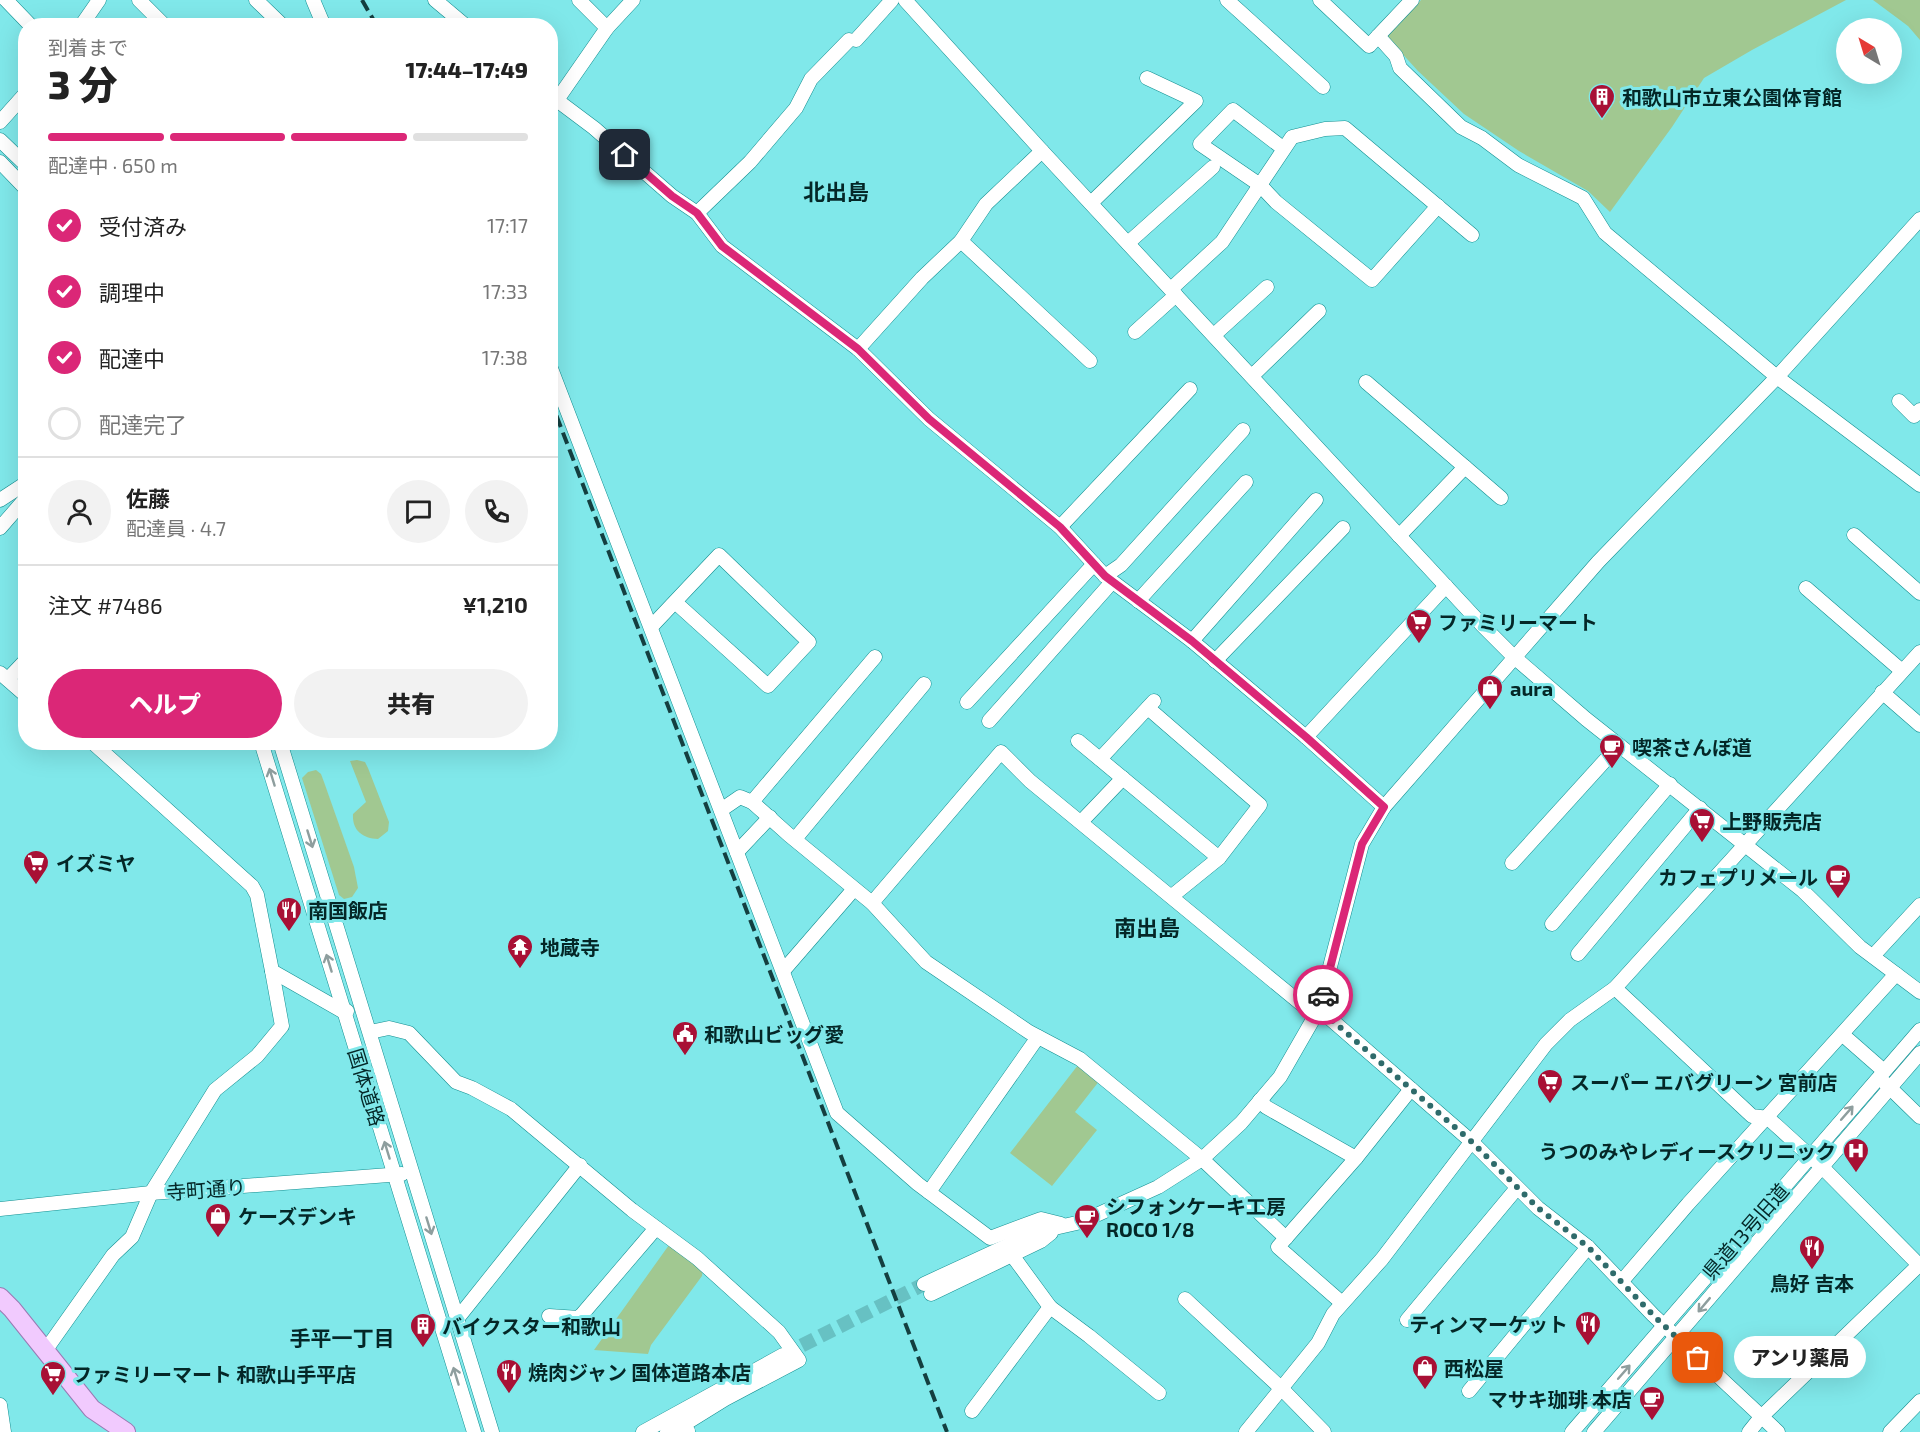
<!DOCTYPE html>
<html lang="ja">
<meta charset="utf-8">
<style>
:root{--surface:#fff;--page:#f2f2f2;--text:#222;--muted:#767676;--line:#e0e0e0;--accent:#db2777}
body{margin:0;font-family:"Exo 2","Noto Sans JP",sans-serif;background:var(--page);color:var(--text);height:100vh;display:flex;flex-direction:column;font-size:22px;white-space:nowrap}
*{box-sizing:border-box;margin:0}
p{font-size:20px;color:var(--muted)}
.icon{flex:none;width:33px;height:33px;fill:none;stroke:currentColor;stroke-width:2;stroke-linecap:round;stroke-linejoin:round}
.map{position:relative;flex:1;overflow:hidden}
.sheet{position:absolute;left:18px;top:18px;width:540px;height:732px;display:flex;flex-direction:column;background:var(--surface);border-radius:24px;box-shadow:0 6px 24px #0002}
.sheet>*{flex:none}
.needle{width:39px;rotate:322deg}
.fabs{position:absolute;left:1836px;top:18px;display:grid;gap:12px}
.fabs a{display:grid;place-items:center;width:66px;height:66px;border-radius:50%;background:var(--surface);box-shadow:0 6px 24px #0002;font-size:30px}
.pin{position:absolute;display:grid;place-items:center;width:51px;height:51px;color:#fff;margin:-26px;border-radius:12px;box-shadow:0 3px 9px #0006}
.courier{position:absolute;display:grid;place-items:center;width:60px;height:60px;margin:-30px;border:4px solid #db2777;border-radius:50%;background:#fff;color:#222;box-shadow:0 2px 8px #0007}
.bubble{position:absolute;height:42px;border-radius:21px;background:var(--surface);box-shadow:0 6px 24px #0002;font-size:20px;font-weight:800;line-height:42px;text-align:center}
.headline em{font-style:normal;font-weight:800}
.headline div{display:flex;flex-direction:column-reverse}
.headline{display:flex;align-items:center;justify-content:space-between;height:102px;padding:0 30px}
h1{font-size:39px;font-weight:800;line-height:45px}
.bar{display:grid;grid-template-columns:repeat(4,1fr);gap:9px 6px;align-content:center;height:72px;padding:0 30px}
.bar i{height:8px;border-radius:4px;background:var(--line)}
.bar .active{background:var(--accent)}
.bar p{grid-column:span 4}
.line{display:flex;align-items:center;gap:15px;padding:0 30px;border-top:2px solid var(--line)}
.line div{flex:1}
.round{display:grid;place-items:center;flex:none;width:63px;height:63px;border-radius:32px;background:var(--page)}
ol{padding:0 30px;list-style:none}
li{display:flex;align-items:center;gap:18px;height:66px}
li p{margin-inline-start:auto}
li .icon{padding:6px;border-radius:50%;background:var(--accent);color:#fff;stroke-width:4}
li:last-child{color:var(--muted)}
li i{width:33px;height:33px;border:3px solid var(--line);border-radius:50%}
.primary-button{display:flex;gap:12px;margin-top:auto;padding:12px 30px}
.primary-button a{flex:1;height:69px;border-radius:36px;background:var(--accent);color:#fff;font-size:24px;font-weight:800;line-height:69px;text-align:center}
.primary-button a+a{background:var(--page);color:var(--text)}
.map>svg:first-child{display:block}
.green{fill:#a1c891}
.lines{fill:none;stroke-linecap:round;stroke-linejoin:round}
.minor-tunnel{stroke:#67c1c3;stroke-width:14;stroke-dasharray:14 7;stroke-linecap:butt}
.minor-casing{stroke:#128f91;stroke-width:15}
.major-casing{stroke:#987ab3;stroke-width:20}
.minor{stroke:#fff;stroke-width:14}
.major{stroke:#f1cafe;stroke-width:18}
.rail{stroke:#143f40;stroke-width:4;stroke-dasharray:12 6;stroke-linecap:butt}
.oneway{stroke:#8e9e9e}
.done{stroke:#2f6b6b;stroke-width:6;stroke-dasharray:0 10.8}
.route{stroke:#db2777;stroke-width:8}
.labels{text-anchor:middle;dominant-baseline:central;stroke-width:6;stroke-linejoin:round;paint-order:stroke}
.poi-label{font-size:20px;font-weight:bold;fill:#042727;stroke:#80e8ea;text-anchor:start}
.street-label{font-size:20px;fill:#042727;stroke:#80e8ea}
.neighbourhood-label{font-size:21px;font-weight:bold;fill:#042727;stroke:#80e8ea}
.quarter-label{font-size:22px;font-weight:bold;fill:#042727;stroke:#80e8ea}
</style>
<div class="map">
<svg width="1920" height="1432" viewBox="0 0 1920 1432">
<rect width="100%" height="100%" fill="#80e8ea"/>
<g class="green">
<polygon points="1421,0 1846,0 1752,50 1704,78 1672,127 1610,212 1588,191 1519,151 1464,114 1418,71 1387,37"/>
<polygon points="1873,0 1920,0 1920,40 1908,26"/>
<path d="M357 760 365 762 368 768 389 822 388 831 378 839C362 838 352 830 353 814L366 802 350 761Z"/>
<polygon points="316,770 321,774 324,782 354,867 358,888 352,897 344,899 339,895 302,778 308,772"/>
<polygon points="1078,1065 1100,1080 1075,1112 1097,1130 1052,1186 1010,1153"/>
<polygon points="669,1245 703,1269 702,1276 651,1345 648,1354 594,1350"/>
</g>
<g class="lines">
<polyline class="minor-tunnel" points="783,1355 924,1284"/>
<defs>
<g id="minor">
<polyline points="6,0 31,26"/>
<polyline points="139,0 165,26"/>
<polyline points="256,0 283,26"/>
<polyline points="313,0 324,26"/>
<polyline points="435,0 466,26"/>
<polyline points="579,0 607,28"/>
<polyline points="905,0 1042,151 1482,625 1514,657 1586,719 1802,890 1860,947 1920,992"/>
<polyline points="1227,0 1323,87"/>
<polyline points="1320,0 1369,46 1378,36 1396,56 1400,68 1461,127 1482,138 1518,165 1583,198 1605,233 1777,377 1920,485"/>
<polyline points="81,26 99,0"/>
<polyline points="1378,36 1412,0"/>
<polyline points="856,40 892,0"/>
<polyline points="550,95 594,128 672,196 697,213 722,246 858,349 929,419 1060,527 1105,576 1192,641 1306,737"/>
<polyline points="552,105 557,100 607,28 633,0"/>
<polyline points="0,122 26,93"/>
<polyline points="0,140 26,165"/>
<polyline points="1284,149 1233,110 1200,144 1260,185 1292,137 1325,129 1345,128 1472,235"/>
<polyline points="0,162 26,189"/>
<polyline points="1091,203 1196,101 1147,78"/>
<polyline points="697,213 750,162 796,108 811,79 849,40"/>
<polyline points="961,241 1090,361"/>
<polyline points="1128,243 1213,167"/>
<polyline points="1171,289 1222,242 1260,185 1276,202 1372,280 1438,206"/>
<polyline points="1135,332 1176,295"/>
<polyline points="1214,335 1267,287"/>
<polyline points="858,349 922,278 961,241 986,204 1042,151"/>
<polyline points="550,366 837,1113 918,1184 990,1238 1041,1219 1061,1224"/>
<polyline points="1252,376 1319,311"/>
<polyline points="1366,382 1501,498"/>
<polyline points="1899,401 1914,416 1920,410"/>
<polyline points="0,500 26,483"/>
<polyline points="1060,527 1190,389"/>
<polyline points="0,528 26,498"/>
<polyline points="1854,535 1920,593"/>
<polyline points="1399,536 1465,467"/>
<polyline points="1105,576 1121,565 1243,430"/>
<polyline points="1806,588 1902,671"/>
<polyline points="1138,601 1246,482"/>
<polyline points="651,627 719,555 809,642 768,686 675,602"/>
<polyline points="1192,641 1316,500"/>
<polyline points="1215,661 1343,528"/>
<polyline points="0,673 23,693 26,691"/>
<polyline points="8,679 26,660"/>
<polyline points="1882,692 1920,725"/>
<polyline points="967,702 1094,564"/>
<polyline points="1148,708 1260,805 1219,858 1172,896"/>
<polyline points="989,721 1112,582"/>
<polyline points="1078,741 1219,858"/>
<polyline points="92,742 252,886 257,895 272,971 344,1012 347,1011"/>
<polyline points="261,742 474,1432"/>
<polyline points="280,742 492,1432"/>
<polyline points="1100,759 1154,701"/>
<polyline points="752,802 789,835 872,903 926,962 1029,1032 1080,1059 1202,1159 1286,1238"/>
<polyline points="1384,807 1306,737 1446,586"/>
<polyline points="721,810 740,797 752,802 875,657"/>
<polyline points="1081,822 1123,778"/>
<polyline points="795,839 924,684"/>
<polyline points="737,852 770,817"/>
<polyline points="1512,863 1619,745"/>
<polyline points="872,903 1001,752 1030,781 1316,1016"/>
<polyline points="1552,924 1670,784"/>
<polyline points="1578,954 1700,808"/>
<polyline points="1873,956 1920,905"/>
<polyline points="783,971 854,889"/>
<polyline points="1615,988 1752,1116 1768,1118 1822,1167 1919,1265"/>
<polyline points="1319,1009 1472,1142 1538,1208 1588,1247 1653,1315 1778,1432"/>
<polyline points="370,1032 389,1028 409,1033 456,1082 472,1088 511,1109 632,1210 697,1258 779,1332 799,1360 725,1399 683,1425"/>
<polyline points="1843,1035 1884,1071"/>
<polyline points="1885,1083 1920,1117"/>
<polyline points="1260,1100 1266,1107 1356,1158 1411,1089"/>
<polyline points="929,1192 1038,1037"/>
<polyline points="0,1209 151,1193 402,1174"/>
<polyline points="1622,1281 1688,1204 1896,974"/>
<polyline points="924,1284 1037,1232 1081,1222 1158,1187 1202,1159 1241,1123 1280,1077 1319,1009 1362,844 1384,807 1598,562 1777,377 1920,219"/>
<polyline points="931,1294 1041,1241 1051,1233"/>
<polyline points="1185,1299 1282,1389 1324,1432"/>
<polyline points="1342,1303 1278,1247 1356,1158"/>
<polyline points="1050,1307 1089,1336 1159,1393"/>
<polyline points="549,1316 579,1318 656,1228"/>
<polyline points="457,1319 580,1165"/>
<polyline points="1407,1320 1517,1188"/>
<polyline points="45,1351 113,1255 132,1237 151,1193 215,1090 257,1056 282,1026 272,971"/>
<polyline points="1469,1391 1588,1247"/>
<polyline points="0,1405 4,1432"/>
<polyline points="972,1411 1050,1307 1012,1255"/>
<polyline points="643,1432 783,1355"/>
<polyline points="667,1432 683,1425 688,1431"/>
<polyline points="1246,1432 1318,1343 1333,1314 1382,1259 1546,1044 1570,1020 1615,988 1920,652"/>
<polyline points="1572,1432 1920,1030"/>
<polyline points="1594,1432 1920,1053"/>
<polyline points="1749,1432 1761,1417 1920,1264"/>
<polyline points="1890,1432 1920,1401"/>
</g>
<polyline id="major" points="0,1297 12,1309 92,1409 126,1432"/>
</defs>
<use href="#minor" class="minor-casing"/>
<use href="#major" class="major-casing"/>
<use href="#minor" class="minor"/>
<use href="#major" class="major"/>
<g class="rail">
<polyline points="362,0 377,26"/>
<polyline points="550,399 947,1432"/>
</g>
</g>
<defs><path id="oneway-shaft" d="M-6 0H5M1.5-3L5.5 0L1.5 3" fill="none" stroke-width="1.6" stroke-linecap="round" stroke-linejoin="round" transform="scale(1.5)"/></defs>
<g class="oneway">
<use href="#oneway-shaft" transform="translate(272 777) rotate(-107)"/>
<use href="#oneway-shaft" transform="translate(310 839) rotate(73)"/>
<use href="#oneway-shaft" transform="translate(329 963) rotate(-107)"/>
<use href="#oneway-shaft" transform="translate(1847 1113) rotate(-49)"/>
<use href="#oneway-shaft" transform="translate(387 1150) rotate(-107)"/>
<use href="#oneway-shaft" transform="translate(429 1226) rotate(73)"/>
<use href="#oneway-shaft" transform="translate(1704 1305) rotate(130)"/>
<use href="#oneway-shaft" transform="translate(1624 1372) rotate(-49)"/>
<use href="#oneway-shaft" transform="translate(456 1376) rotate(-107)"/>
</g>
<g class="lines">
<polyline class="done" points="1323,995 1319,1009 1472,1142 1538,1208 1588,1247 1653,1315 1698,1358"/>
<polyline class="route" points="625,155 672,196 697,213 722,246 858,349 929,419 1060,527 1105,576 1192,641 1306,737 1384,807 1362,844 1323,995"/>
</g>
<defs>
<symbol id="building-pin" viewBox="-11 -11 22 30"><path d="M0 17L-7.5 6A9.5 9.5 0 1 1 7.5 6Z" fill="#a81035" stroke="#80e8ea"/><path d="M-4-6H4V6H1V3H-1V6H-4ZM-2.5-4.3h1.7v1.8h-1.7ZM.8-4.3h1.7v1.8H.8ZM-2.5-1h1.7V.8h-1.7ZM.8-1h1.7V.8H.8Z" fill="#fff"/></symbol>
<symbol id="supermarket-pin" viewBox="-11 -11 22 30"><path d="M0 17L-7.5 6A9.5 9.5 0 1 1 7.5 6Z" fill="#a81035" stroke="#80e8ea"/><path d="M-6-5.5h2.5l.6 2H6L4.5 2H-2.5L-4.4-4H-6ZM-1.5 3.2a1.3 1.3 0 1 0 .1 0ZM3 3.2a1.3 1.3 0 1 0 .1 0Z" fill="#fff"/></symbol>
<symbol id="shop-pin" viewBox="-11 -11 22 30"><path d="M0 17L-7.5 6A9.5 9.5 0 1 1 7.5 6Z" fill="#a81035" stroke="#80e8ea"/><path d="M-5-2.5h2.3a2.7 3.5 0 0 1 5.4 0H5L5.5 6h-11ZM-1.5-2.5h3a1.5 2.3 0 0 0-3 0Z" fill="#fff"/></symbol>
<symbol id="cafe-pin" viewBox="-11 -11 22 30"><path d="M0 17L-7.5 6A9.5 9.5 0 1 1 7.5 6Z" fill="#a81035" stroke="#80e8ea"/><path d="M-5.5-4.5H6V0H3Q3 3.5 0 3.5H-2.5Q-5.5 3.5-5.5 0ZM3-3.2v2h1.7v-2ZM-6 4.5H4V6H-6Z" fill="#fff"/></symbol>
<symbol id="restaurant-pin" viewBox="-11 -11 22 30"><path d="M0 17L-7.5 6A9.5 9.5 0 1 1 7.5 6Z" fill="#a81035" stroke="#80e8ea"/><path d="M-5-6h1v4h1v-4h1v4h1v-4h1v5L-1.5 .5V6h-2V.5L-5-1ZM5-6V6H3V1.5H1.5Q1.5-4 5-6Z" fill="#fff"/></symbol>
<symbol id="temple-pin" viewBox="-11 -11 22 30"><path d="M0 17L-7.5 6A9.5 9.5 0 1 1 7.5 6Z" fill="#a81035" stroke="#80e8ea"/><path d="M0-6L5-2H3V0L6.5 2.5H4V6H1.5V3h-3V6H-4V2.5H-6.5L-3 0V-2H-5Z" fill="#fff"/></symbol>
<symbol id="civic-pin" viewBox="-11 -11 22 30"><path d="M0 17L-7.5 6A9.5 9.5 0 1 1 7.5 6Z" fill="#a81035" stroke="#80e8ea"/><path d="M-.6-6.5H3V-4.5H.6V-3L4-1V1h2V6H-6V1h2V-1L-.6-3ZM-1.2 2.5V6h2.4V2.5Z" fill="#fff"/></symbol>
<symbol id="hospital-pin" viewBox="-11 -11 22 30"><path d="M0 17L-7.5 6A9.5 9.5 0 1 1 7.5 6Z" fill="#a81035" stroke="#80e8ea"/><path d="M-5-5h3v3.5h4V-5h3V5h-3V1.5h-4V5h-3Z" fill="#fff"/></symbol>
</defs>
<g fill-rule="evenodd">
<use href="#building-pin" x="1587" y="82" width="30" height="40"/>
<use href="#supermarket-pin" x="1404" y="607" width="30" height="40"/>
<use href="#shop-pin" x="1475" y="673" width="30" height="40"/>
<use href="#cafe-pin" x="1597" y="732" width="30" height="40"/>
<use href="#supermarket-pin" x="1687" y="806" width="30" height="40"/>
<use href="#supermarket-pin" x="21" y="848" width="30" height="40"/>
<use href="#cafe-pin" x="1823" y="862" width="30" height="40"/>
<use href="#restaurant-pin" x="274" y="895" width="30" height="40"/>
<use href="#temple-pin" x="505" y="932" width="30" height="40"/>
<use href="#civic-pin" x="670" y="1019" width="30" height="40"/>
<use href="#supermarket-pin" x="1535" y="1067" width="30" height="40"/>
<use href="#hospital-pin" x="1841" y="1136" width="30" height="40"/>
<use href="#shop-pin" x="203" y="1201" width="30" height="40"/>
<use href="#cafe-pin" x="1072" y="1202" width="30" height="40"/>
<use href="#restaurant-pin" x="1797" y="1233" width="30" height="40"/>
<use href="#restaurant-pin" x="1573" y="1309" width="30" height="40"/>
<use href="#building-pin" x="408" y="1311" width="30" height="40"/>
<use href="#shop-pin" x="1410" y="1353" width="30" height="40"/>
<use href="#restaurant-pin" x="494" y="1357" width="30" height="40"/>
<use href="#supermarket-pin" x="38" y="1359" width="30" height="40"/>
<use href="#cafe-pin" x="1637" y="1384" width="30" height="40"/>
</g>
<g class="labels">
<g class="poi-label">
<text x="1622" y="97">和歌山市立東公園体育館</text>
<text x="1438" y="622">ファミリーマート</text>
<text x="1510" y="688">aura</text>
<text x="1632" y="747">喫茶さんぽ道</text>
<text x="1722" y="821">上野販売店</text>
<text x="56" y="863">イズミヤ</text>
<text x="1818" y="877" text-anchor="end">カフェプリメール</text>
<text x="308" y="910">南国飯店</text>
<text x="540" y="947">地蔵寺</text>
<text x="704" y="1034">和歌山ビッグ愛</text>
<text x="1570" y="1082">スーパー エバグリーン 宮前店</text>
<text x="1836" y="1151" text-anchor="end">うつのみやレディースクリニック</text>
<text x="1106" y="1206">シフォンケーキ工房<tspan x="1106" dy="23">ROCO 1/8</tspan></text>
<text x="238" y="1216">ケーズデンキ</text>
<text x="1812" y="1283" text-anchor="middle">鳥好 吉本</text>
<text x="1568" y="1324" text-anchor="end">ティンマーケット</text>
<text x="442" y="1326">バイクスター和歌山</text>
<text x="1444" y="1368">西松屋</text>
<text x="528" y="1372">焼肉ジャン 国体道路本店</text>
<text x="72" y="1374">ファミリーマート 和歌山手平店</text>
<text x="1632" y="1399" text-anchor="end">マサキ珈琲 本店</text>
</g>
<g class="street-label">
<text transform="translate(367 1087) rotate(73)">国体道路</text>
<text transform="translate(206 1189) rotate(-4)">寺町通り</text>
<text transform="translate(1745 1231) rotate(-49)">県道13号旧道</text>
</g>
<g class="neighbourhood-label">
<text x="342" y="1337">手平一丁目</text>
</g>
<g class="quarter-label">
<text x="836" y="191">北出島</text>
<text x="1147" y="927">南出島</text>
</g>
</g>
</svg>
<div class="fabs">
<a><svg class="needle" viewBox="-14 -14 28 28"><path d="M0-13l5 13h-10z" fill="#e53935"/><path d="M0 13l5-13h-10z" fill="#767676"/></svg></a>
</div>
<div class="pin" style="left:1698px;top:1358px;background:#ea580c"><svg class="icon" aria-label="bag" viewBox="0 0 24 24"><path d="M5 8h14l-1 12H6zM9 8a3 3 0 0 1 6 0"/></svg></div>
<div class="pin" style="left:625px;top:155px;background:#1f2937"><svg class="icon" aria-label="home" viewBox="0 0 24 24"><path d="M3 11l9-7 9 7M6 9v11h12V9"/></svg></div>
<div class="courier" style="left:1323px;top:995px"><svg class="icon" aria-label="car" viewBox="0 0 24 24"><path d="M5 17H2v-5l4-1 3-4h7l3 4 3 1v5h-3M9 17h6M6 11h13"/><circle cx="7" cy="17" r="2"/><circle cx="17" cy="17" r="2"/></svg></div>
<div class="bubble" style="left:1734px;top:1336px;width:132px">アンリ薬局</div>
<section class="sheet">
<div class="headline"><div><h1>3 分</h1><p>到着まで</p></div><em>17:44–17:49</em></div>
<div class="bar"><i class="active"></i><i class="active"></i><i class="active"></i><i></i><p>配達中 · 650 m</p></div>
<ol>
<li><svg class="icon" aria-label="check" viewBox="0 0 24 24"><path d="M5 12l5 5 9-10"/></svg>受付済み<p>17:17</p></li>
<li><svg class="icon" aria-label="check" viewBox="0 0 24 24"><path d="M5 12l5 5 9-10"/></svg>調理中<p>17:33</p></li>
<li><svg class="icon" aria-label="check" viewBox="0 0 24 24"><path d="M5 12l5 5 9-10"/></svg>配達中<p>17:38</p></li>
<li><i></i>配達完了</li>
</ol>
<div class="line" style="height:108px"><a class="round"><svg class="icon" aria-label="person" viewBox="0 0 24 24"><circle cx="12" cy="8" r="4"/><path d="M4 21q1-7 8-7t8 7"/></svg></a><div><b>佐藤</b><p>配達員 · 4.7</p></div><a class="round"><svg class="icon" aria-label="chat" viewBox="0 0 24 24"><path d="M4 5h16v11H9l-5 4z"/></svg></a><a class="round"><svg class="icon" aria-label="phone" viewBox="0 0 24 24"><path d="M5 4h4l2 5-3 2q2 4 5 5l2-3 5 2v4C11 20 4 13 5 4z"/></svg></a></div>
<div class="line" style="height:78px"><div>注文 #7486</div><b>¥1,210</b></div>
<div class="primary-button"><a>ヘルプ</a><a>共有</a></div>
</section>
</div>
